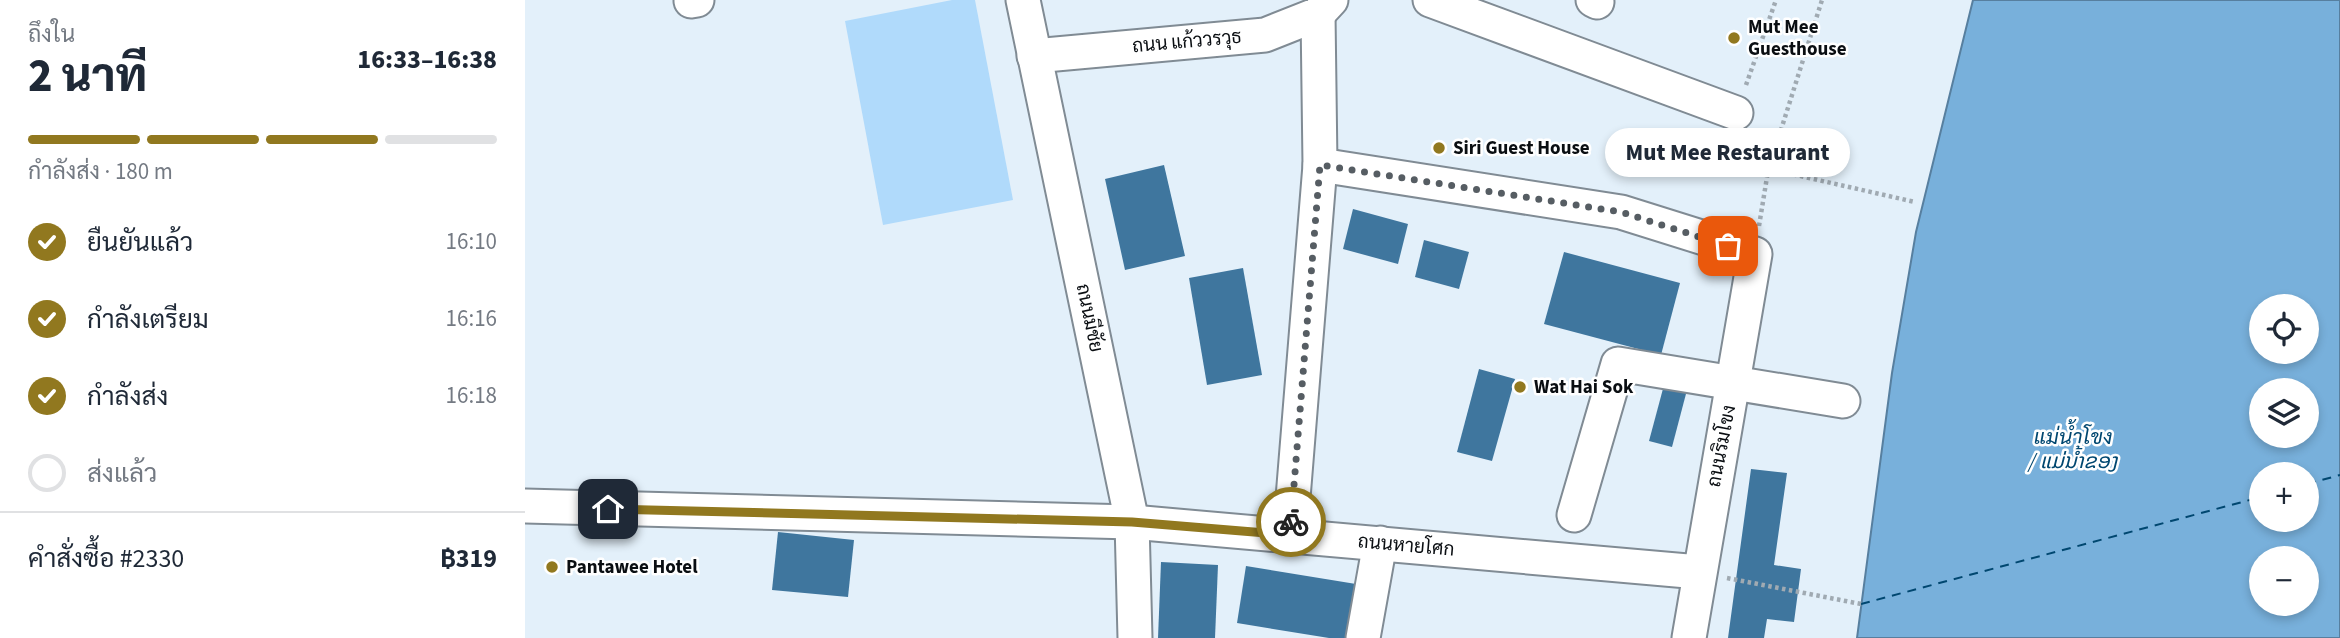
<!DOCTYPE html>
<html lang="th">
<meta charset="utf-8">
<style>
:root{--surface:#fff;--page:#f6f6f7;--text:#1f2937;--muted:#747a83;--line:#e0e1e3;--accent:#91781f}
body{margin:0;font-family:"Source Sans 3","Noto Sans Lao",Sarabun,sans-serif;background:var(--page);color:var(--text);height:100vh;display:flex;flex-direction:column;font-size:26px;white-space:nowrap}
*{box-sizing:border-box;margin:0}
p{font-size:23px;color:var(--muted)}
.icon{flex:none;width:38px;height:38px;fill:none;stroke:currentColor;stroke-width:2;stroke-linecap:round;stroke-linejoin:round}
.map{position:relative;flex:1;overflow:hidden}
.side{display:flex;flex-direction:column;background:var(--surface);width:525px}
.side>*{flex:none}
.controls{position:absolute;left:1724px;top:294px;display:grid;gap:14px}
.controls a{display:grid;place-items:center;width:70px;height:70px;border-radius:50%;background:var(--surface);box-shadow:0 4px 10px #0003;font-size:35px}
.pin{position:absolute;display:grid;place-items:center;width:60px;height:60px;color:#fff;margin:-30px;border-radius:14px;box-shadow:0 4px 10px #0006}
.courier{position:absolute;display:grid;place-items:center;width:70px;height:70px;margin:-35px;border:5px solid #91781f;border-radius:50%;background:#fff;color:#222;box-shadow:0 2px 9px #0007}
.bubble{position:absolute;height:49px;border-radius:24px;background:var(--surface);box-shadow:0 4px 10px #0003;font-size:23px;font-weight:800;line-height:49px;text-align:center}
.headline em{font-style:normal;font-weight:800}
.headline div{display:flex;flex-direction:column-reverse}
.headline{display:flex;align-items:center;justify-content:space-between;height:119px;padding:0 28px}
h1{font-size:46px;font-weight:800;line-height:52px}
.bar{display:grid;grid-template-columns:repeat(4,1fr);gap:10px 7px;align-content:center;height:84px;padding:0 28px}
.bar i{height:9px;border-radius:5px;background:var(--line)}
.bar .selected{background:var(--accent)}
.bar p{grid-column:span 4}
.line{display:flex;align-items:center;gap:18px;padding:0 28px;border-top:2px solid var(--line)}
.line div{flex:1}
ol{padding:0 28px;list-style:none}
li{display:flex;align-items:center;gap:21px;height:77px}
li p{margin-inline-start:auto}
li .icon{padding:7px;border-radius:50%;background:var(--accent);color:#fff;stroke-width:4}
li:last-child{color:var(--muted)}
li i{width:38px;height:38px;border:4px solid var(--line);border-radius:50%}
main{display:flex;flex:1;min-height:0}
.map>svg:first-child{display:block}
.green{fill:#b0dafb}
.water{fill:#78b0db;stroke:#577f9f;stroke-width:2;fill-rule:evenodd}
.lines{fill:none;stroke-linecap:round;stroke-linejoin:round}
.ferry{stroke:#004770;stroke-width:2;stroke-dasharray:9 7;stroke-linecap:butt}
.building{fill:#3f769e}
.minor-casing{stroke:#808b94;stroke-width:37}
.path{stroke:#a0aab2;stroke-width:4.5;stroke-dasharray:3.5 3.5;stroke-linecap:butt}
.minor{stroke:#fff;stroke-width:33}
.done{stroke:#565d63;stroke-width:7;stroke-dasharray:0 12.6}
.route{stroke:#91781f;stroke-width:9}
.poi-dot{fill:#91781f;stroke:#fff;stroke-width:2.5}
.labels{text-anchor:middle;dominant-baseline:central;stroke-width:5;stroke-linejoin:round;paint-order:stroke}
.poi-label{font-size:19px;font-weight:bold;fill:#0a0e12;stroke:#fff;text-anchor:start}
.street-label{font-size:19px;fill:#0a0e12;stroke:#fff}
.water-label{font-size:21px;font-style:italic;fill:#004770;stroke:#fff}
</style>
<main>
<section class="side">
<div class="headline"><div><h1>2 นาที</h1><p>ถึงใน</p></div><em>16:33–16:38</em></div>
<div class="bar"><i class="selected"></i><i class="selected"></i><i class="selected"></i><i></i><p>กำลังส่ง · 180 m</p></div>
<ol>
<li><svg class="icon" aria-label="check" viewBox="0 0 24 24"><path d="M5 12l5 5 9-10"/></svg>ยืนยันแล้ว<p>16:10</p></li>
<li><svg class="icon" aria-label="check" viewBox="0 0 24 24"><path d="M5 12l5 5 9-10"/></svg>กำลังเตรียม<p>16:16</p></li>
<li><svg class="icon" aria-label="check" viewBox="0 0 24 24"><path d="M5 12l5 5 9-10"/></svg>กำลังส่ง<p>16:18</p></li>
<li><i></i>ส่งแล้ว</li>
</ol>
<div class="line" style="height:91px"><div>คำสั่งซื้อ #2330</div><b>฿319</b></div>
</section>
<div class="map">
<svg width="1815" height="638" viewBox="0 0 1815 638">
<rect width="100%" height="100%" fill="#e3f0fa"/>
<polygon class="green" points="427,0 450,0 488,200 358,225 320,21"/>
<path class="water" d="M1448 0H1815V638H1332L1367 373 1391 232ZM1736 306H1782V352H1736ZM1736 390H1782V436H1736ZM1736 474H1782V520H1736ZM1736 558H1782V604H1736Z"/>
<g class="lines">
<g class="ferry">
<polyline points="1782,484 1815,475"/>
<polyline points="1336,604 1736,497"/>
</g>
</g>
<g class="building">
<polygon points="639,165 660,256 600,270 580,179"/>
<polygon points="828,209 883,224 873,264 818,249"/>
<polygon points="899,240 944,252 934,289 890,277"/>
<polygon points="1039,252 1155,283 1136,355 1019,324"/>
<polygon points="718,268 737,375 682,385 664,278"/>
<polygon points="954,369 990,379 967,461 932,452"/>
<polygon points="1139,385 1162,390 1147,447 1124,441"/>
<polygon points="1226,469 1262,473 1249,565 1276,569 1269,622 1242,619 1239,638 1203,638"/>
<polygon points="253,532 329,540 323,597 247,590"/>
<polygon points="636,562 693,565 690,638 633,638"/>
<polygon points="721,566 831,584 822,638 804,638 712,623"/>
</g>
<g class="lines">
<defs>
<g id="minor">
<polyline points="498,0 607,522 610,638"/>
<polyline points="905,0 1211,113"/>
<polyline points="1068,0 1072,2"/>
<polyline points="166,1 172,0"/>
<polyline points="509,56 740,35 793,14 806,0"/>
<polyline points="795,165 1096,212 1230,254 1164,638"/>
<polyline points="0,506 607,522 1174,572"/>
<polyline points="1049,515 1093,364 1318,401"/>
<polyline points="765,535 795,165 793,14"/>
<polyline points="838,638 855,543"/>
</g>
</defs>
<use href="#minor" class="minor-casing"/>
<g class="path">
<polyline points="1221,85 1251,0"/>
<polyline points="1210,141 1209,165 1271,175 1390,202"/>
<polyline points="1234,226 1243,171 1297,0"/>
<polyline points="1202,578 1336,604"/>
</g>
<use href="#minor" class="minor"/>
</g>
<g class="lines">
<polyline class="done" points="766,522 795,165 1096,212 1203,246"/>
<polyline class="route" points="83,509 607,522 765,535 766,522"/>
</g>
<g class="poi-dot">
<circle cx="1209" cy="38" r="7"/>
<circle cx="914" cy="148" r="7"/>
<circle cx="995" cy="387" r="7"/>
<circle cx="27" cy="567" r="7"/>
</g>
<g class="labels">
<g class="poi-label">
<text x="1223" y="27">Mut Mee<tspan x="1223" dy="22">Guesthouse</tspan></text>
<text x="928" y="148">Siri Guest House</text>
<text x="1009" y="387">Wat Hai Sok</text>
<text x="41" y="567">Pantawee Hotel</text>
</g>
<g class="street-label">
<text transform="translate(662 42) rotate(-5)">ถนน แก้ววรวุธ</text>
<text transform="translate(564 318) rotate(78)">ถนนมีชัย</text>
<text transform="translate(1197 446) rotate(-79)">ถนนริมโขง</text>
<text transform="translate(881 546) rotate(5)">ถนนหายโศก</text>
</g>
<g class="water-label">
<text x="1548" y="437">แม่น้ำโขง<tspan x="1548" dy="24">/ ແມ່ນ້ຳຂອງ</tspan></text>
</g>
</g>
</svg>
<div class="controls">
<a><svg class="icon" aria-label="locate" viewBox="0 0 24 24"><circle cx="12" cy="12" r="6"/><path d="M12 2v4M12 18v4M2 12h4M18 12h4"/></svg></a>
<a><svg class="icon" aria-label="layers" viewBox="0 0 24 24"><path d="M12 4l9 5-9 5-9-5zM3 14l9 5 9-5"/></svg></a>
<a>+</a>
<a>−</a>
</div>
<div class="pin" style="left:1203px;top:246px;background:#ea580c"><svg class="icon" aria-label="bag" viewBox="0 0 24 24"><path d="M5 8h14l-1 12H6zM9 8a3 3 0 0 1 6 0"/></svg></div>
<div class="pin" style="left:83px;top:509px;background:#1f2937"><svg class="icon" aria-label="home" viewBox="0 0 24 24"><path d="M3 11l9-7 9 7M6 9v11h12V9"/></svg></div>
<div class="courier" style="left:766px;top:522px"><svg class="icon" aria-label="bike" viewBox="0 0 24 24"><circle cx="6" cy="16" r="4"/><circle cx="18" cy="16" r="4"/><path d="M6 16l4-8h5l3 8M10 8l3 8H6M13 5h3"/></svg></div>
<div class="bubble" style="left:1080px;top:128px;width:245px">Mut Mee Restaurant</div>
</div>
</main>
